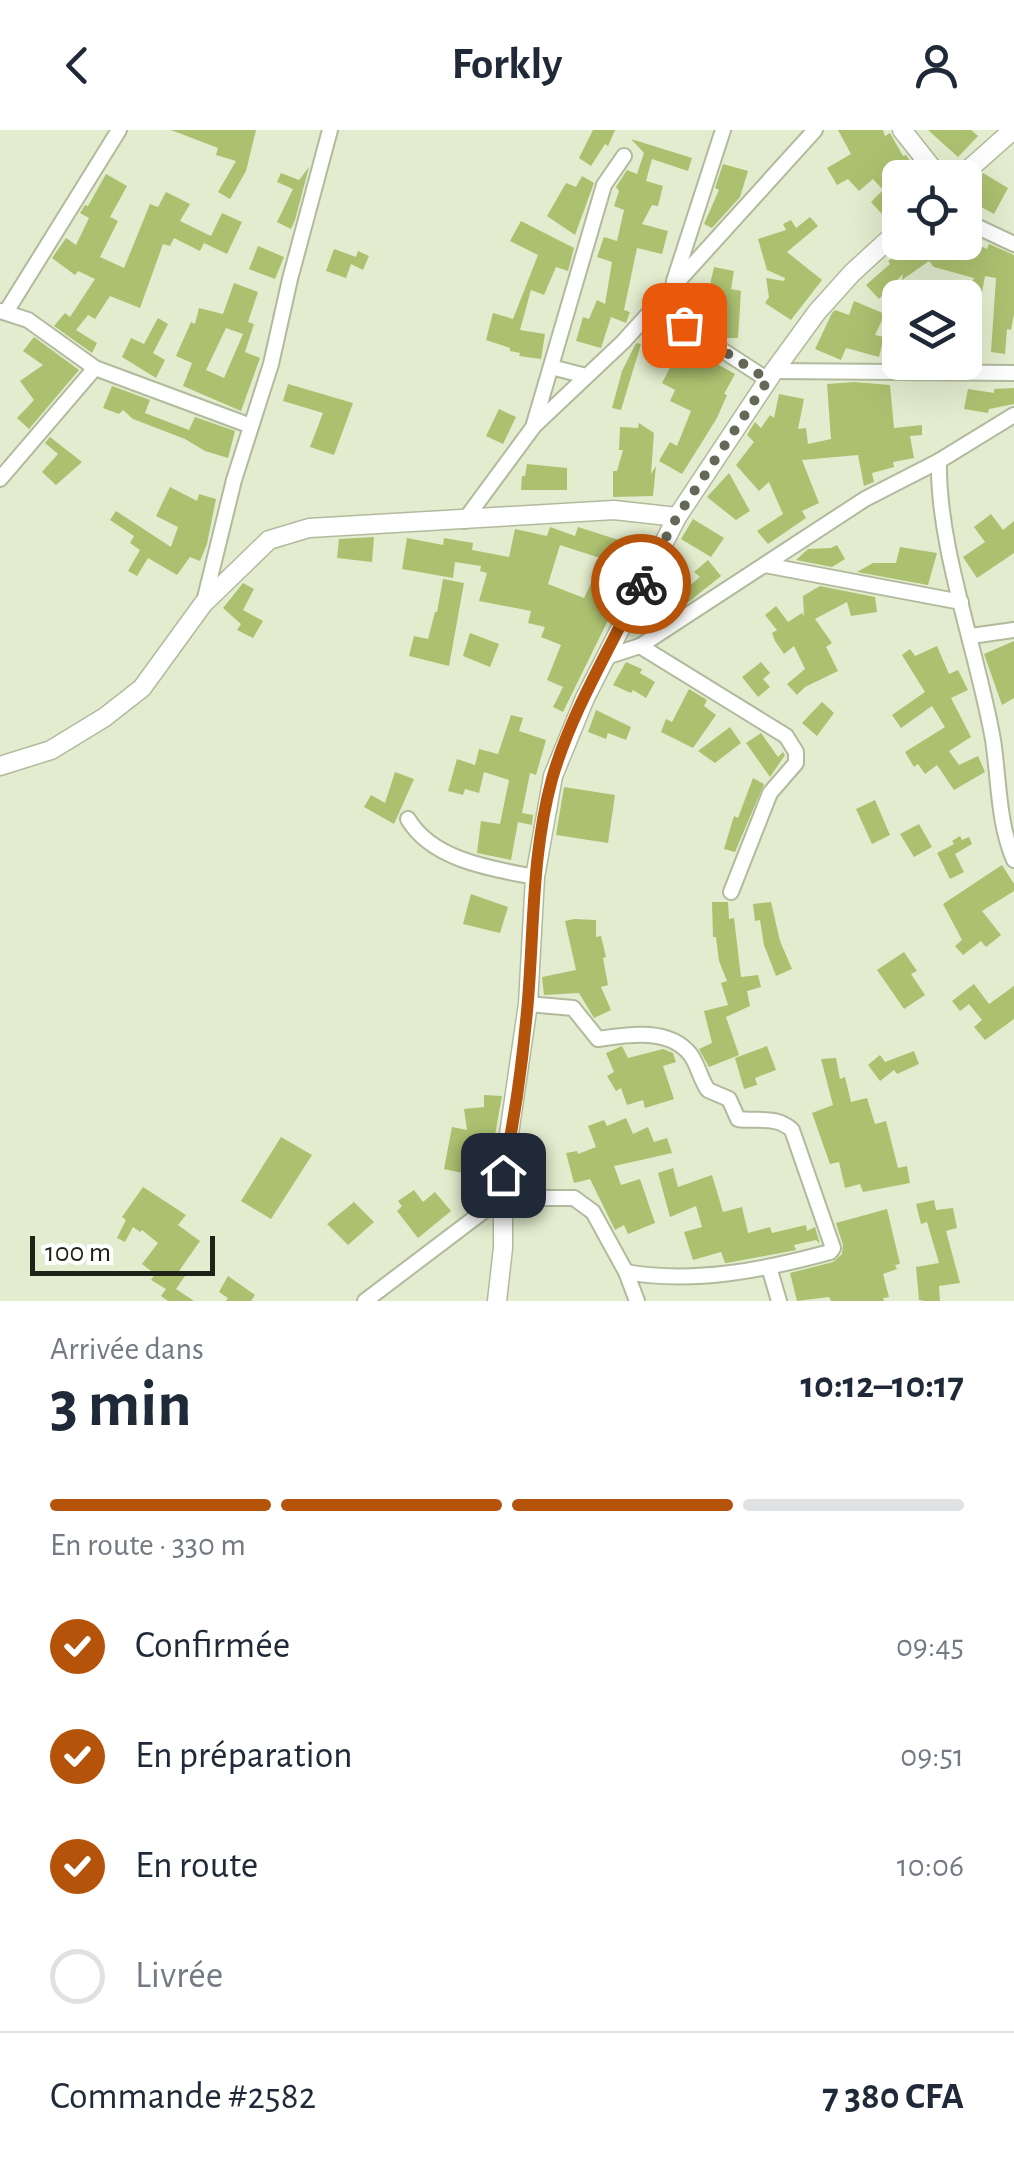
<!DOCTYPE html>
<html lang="fr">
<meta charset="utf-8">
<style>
:root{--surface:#fff;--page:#f6f6f7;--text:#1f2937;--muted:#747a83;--line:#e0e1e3;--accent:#b45309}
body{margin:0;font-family:"Alegreya Sans",sans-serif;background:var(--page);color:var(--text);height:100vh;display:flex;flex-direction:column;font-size:38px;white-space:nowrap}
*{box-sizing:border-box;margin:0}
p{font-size:32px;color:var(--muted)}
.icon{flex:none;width:55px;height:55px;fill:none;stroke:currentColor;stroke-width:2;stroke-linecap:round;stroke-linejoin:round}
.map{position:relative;height:1171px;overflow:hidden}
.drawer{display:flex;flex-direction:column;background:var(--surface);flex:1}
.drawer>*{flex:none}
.tools{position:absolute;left:882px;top:30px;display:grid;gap:20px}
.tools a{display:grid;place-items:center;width:100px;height:100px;border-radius:15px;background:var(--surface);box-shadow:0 10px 40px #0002;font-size:50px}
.scale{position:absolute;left:30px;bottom:25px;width:185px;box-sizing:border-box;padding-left:10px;border:5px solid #1f2217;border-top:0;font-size:28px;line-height:35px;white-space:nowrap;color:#1f2217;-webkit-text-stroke:8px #fff;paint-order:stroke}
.pin{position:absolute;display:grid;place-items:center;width:85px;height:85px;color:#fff;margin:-42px;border-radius:20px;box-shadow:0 5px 15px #0006}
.courier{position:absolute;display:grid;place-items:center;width:100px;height:100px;margin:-50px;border:8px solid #b45309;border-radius:50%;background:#fff;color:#222;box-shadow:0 2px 12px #0007}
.headline em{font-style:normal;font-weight:700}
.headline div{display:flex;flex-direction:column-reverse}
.headline{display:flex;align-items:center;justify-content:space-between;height:170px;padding:0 50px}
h1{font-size:65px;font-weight:700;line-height:75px}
.bar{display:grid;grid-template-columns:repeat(4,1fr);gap:15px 10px;align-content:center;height:120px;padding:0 50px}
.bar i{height:12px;border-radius:8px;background:var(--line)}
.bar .on{background:var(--accent)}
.bar p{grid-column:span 4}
.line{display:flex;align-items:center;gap:25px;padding:0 50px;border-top:2px solid var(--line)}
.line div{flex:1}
ol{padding:0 50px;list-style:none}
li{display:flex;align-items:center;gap:30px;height:110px}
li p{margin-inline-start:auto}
li .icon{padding:10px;border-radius:50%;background:var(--accent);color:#fff;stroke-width:4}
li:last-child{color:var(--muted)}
li i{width:55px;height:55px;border:5px solid var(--line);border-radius:50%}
header{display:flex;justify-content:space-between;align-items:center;height:130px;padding:0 50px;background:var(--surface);font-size:45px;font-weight:700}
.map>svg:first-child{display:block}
.building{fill:#acc170;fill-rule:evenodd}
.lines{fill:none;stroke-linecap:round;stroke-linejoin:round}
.minor-casing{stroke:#b2ba9d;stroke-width:18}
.tertiary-casing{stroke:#b2ba9d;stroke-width:21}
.minor{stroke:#fff;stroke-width:14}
.tertiary{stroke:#fff;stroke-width:18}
.done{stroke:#646957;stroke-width:10;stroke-dasharray:0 18}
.route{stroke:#b45309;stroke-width:12}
</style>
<header><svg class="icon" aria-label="back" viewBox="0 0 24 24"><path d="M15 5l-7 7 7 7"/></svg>Forkly<svg class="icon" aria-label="person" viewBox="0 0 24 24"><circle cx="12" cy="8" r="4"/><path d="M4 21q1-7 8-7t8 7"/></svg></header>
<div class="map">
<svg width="1014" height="1171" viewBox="0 0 1014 1171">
<rect width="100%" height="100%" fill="#e3ecce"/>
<g class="building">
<polygon points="171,0 256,0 246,41 230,69 218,62 236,31 216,25 218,18"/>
<polygon points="593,0 615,0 608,16 605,14 591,36 579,28"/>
<polygon points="838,0 883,0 885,6 890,3 903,26 906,25 917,41 908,48 900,48 900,78 894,72 882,84 871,72 883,60 873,49 859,61 848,49 837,55 827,38 851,24"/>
<polygon points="928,0 971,0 978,6 958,27"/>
<polygon points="631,9 692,28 688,41 652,29 646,51 663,56 658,76 652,75 642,94 668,101 662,124 637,118 624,180 630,182 626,193 611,187 601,218 576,211 583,187 589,189 597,170 605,174 612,132 597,127 604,107 617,111 624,80 614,76 619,61 616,57 627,40 637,44 644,23"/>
<polygon points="723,34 748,41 740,67 712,98 704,94 719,60 715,58"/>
<polygon points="309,37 295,90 291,99 277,92 293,59 277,52 281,43 299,50"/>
<polygon points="983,43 1008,58 994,84 965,68 973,53"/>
<polygon points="106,44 127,56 110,87 118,91 100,127 124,138 150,74 158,77 166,62 190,74 180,91 211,106 222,83 242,92 227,124 204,113 200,121 174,108 170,116 163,114 140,178 110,166 95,189 88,185 76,200 97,213 92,223 54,196 65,183 70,187 95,149 78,141 75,145 52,128 66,108 76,115 89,88 80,83 85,75 88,76"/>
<polygon points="582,46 594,53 575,105 547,86 566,53 576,57"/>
<polygon points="810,87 818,96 787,122 822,150 791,190 765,173 769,167 766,148 784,151 785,148 767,140 758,109 786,100 783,94 791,90 796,98"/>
<polygon points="521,91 574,118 568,141 556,137 544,165 531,160 520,200 545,204 541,229 519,226 520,223 510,221 510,218 486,210 493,183 513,189 538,125 510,111"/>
<polygon points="965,109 987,119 989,114 1014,125 1014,184 1011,200 1007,199 1005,224 991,222 996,148 985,146 970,226 965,226 965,166 974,148 934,137 929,131 902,150 903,144 879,169 866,155 890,134 888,131 915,112 965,112"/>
<polygon points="258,116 284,127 275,149 249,139"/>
<polygon points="334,119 356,127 358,121 369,126 363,140 351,134 346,148 326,141"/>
<polygon points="714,137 734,141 731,159 741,161 738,208 722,208 712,201 713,171 699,193 673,175 684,160 698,168 702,163 707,168"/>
<path d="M234 153 258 162 248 192 254 194 245 222 260 228 241 281 183 256 192 233 176 226 191 192 195 194 199 178 223 184ZM226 198 243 204 224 248 206 240Z"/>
<polygon points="854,171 885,184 875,205 884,207 879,227 846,218 841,230 815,219 832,183 835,180 849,185"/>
<polygon points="158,188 168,194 153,223 165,230 156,248 122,227 131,208 144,214"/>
<polygon points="657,201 716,236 717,234 735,244 724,264 727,265 717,288 682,344 659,331 670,312 677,316 691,281 670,271 675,260 662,253 672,234 646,219"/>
<polygon points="34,207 79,240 29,299 17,288 34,270 20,251 43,235 23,221"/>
<polygon points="636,213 641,214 621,280 612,278 622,241"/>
<polygon points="854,252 890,255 894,298 922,295 922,305 910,306 914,328 893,332 894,337 872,343 874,352 864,356 858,325 802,330 819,373 802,381 806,388 768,414 757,401 783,384 769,352 759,361 736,335 754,312 747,305 755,292 761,298 770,285 774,288 779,264 804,269 798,299 806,298 808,314 831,309 827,254"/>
<polygon points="288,254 353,273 334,325 310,317 323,283 283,271"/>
<polygon points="112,256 150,270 145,283 189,300 195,287 235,301 228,328 205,321 185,309 133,289 123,280 119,284 103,278"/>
<polygon points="1014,258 1014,274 989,279 988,283 964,279 968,259 994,263 994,259"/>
<polygon points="499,279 516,287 503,314 486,306"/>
<polygon points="639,293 654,303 651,344 656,336 653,366 613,367 613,341 617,341 623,320 619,320 620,297 638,298"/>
<polygon points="50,307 82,332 56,355 42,342 58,324 45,313"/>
<polygon points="527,334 567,338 567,360 521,360 522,346 525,346"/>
<polygon points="729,343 750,381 736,390 707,367"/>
<polygon points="170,357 197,371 199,364 216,369 207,414 200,431 190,427 177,445 148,428 137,446 128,441 140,420 130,413 134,406 110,390 116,381 171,417 178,397 156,386"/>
<polygon points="991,384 1003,400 1014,391 1014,423 977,448 963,427 985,412 974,397"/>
<polygon points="693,389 724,408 711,427 681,409"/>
<path d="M550 397 575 406 578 397 625 412 614 439 620 442 603 476 613 480 563 582 553 577 563 557 547 550 561 515 541 507 545 497 528 493 531 481 479 471 487 443 480 441 481 436 455 432 453 448 402 439 407 408 443 415 444 408 473 413 472 420 509 427 515 399 547 406ZM560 415 603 429 584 468 548 454Z"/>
<polygon points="374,407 372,432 337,428 339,409"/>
<polygon points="837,415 845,429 832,437 796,430 808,419 831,418"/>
<polygon points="900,417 937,423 928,455 857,442 873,433 896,433"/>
<polygon points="708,430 721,446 686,474 678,465 700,447 694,442"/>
<polygon points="443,449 464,453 449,536 409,526 414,506 428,509 435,482 437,482"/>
<polygon points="243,453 254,459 243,480 263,491 253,508 237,500 241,494 223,478"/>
<polygon points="662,455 678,464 662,489 654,494 642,487"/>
<polygon points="820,456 875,467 877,482 851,486 847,472 815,489 832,513 826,517 838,541 805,557 797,565 787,554 805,539 794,516 784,524 775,511 772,503 777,500 765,485 776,476 788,492 802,483 804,486 803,466"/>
<polygon points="470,503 499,514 490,537 463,526"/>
<polygon points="1014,511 1014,568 1002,575 984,524"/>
<polygon points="937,516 949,544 958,540 968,560 951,568 971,607 949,621 959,635 978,626 985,642 954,660 937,635 925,644 918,634 914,637 905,622 945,597 932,576 901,598 892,585 925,562 902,525 910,519 915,526"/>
<polygon points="626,532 642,539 640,543 655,552 646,568 633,560 631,563 613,555"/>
<polygon points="761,532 770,543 763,549 770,557 758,567 742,547"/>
<polygon points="689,559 707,570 704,576 716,585 693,618 661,602 666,589 672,592"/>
<polygon points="822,572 834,583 817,606 802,593"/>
<polygon points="596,580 631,597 626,610 608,603 606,609 588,602"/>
<polygon points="511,585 523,588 519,601 546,610 536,645 530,643 522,683 533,685 532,695 518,692 511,730 477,723 481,691 500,694 509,650 484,642 479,663 465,659 463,665 448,661 457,629 475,635 479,619 498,624"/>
<polygon points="730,597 741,613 715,633 698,621"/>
<polygon points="761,603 778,627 783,622 785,625 770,647 746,613"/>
<polygon points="395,642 414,649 394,694 364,677 371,665 385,673"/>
<polygon points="753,648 764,654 735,722 724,719 734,686 738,688"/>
<polygon points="564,657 615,665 608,713 556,705"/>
<polygon points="875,670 890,705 872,714 856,679"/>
<polygon points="919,694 932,717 914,727 900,704"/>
<polygon points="960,706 962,710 969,707 972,714 955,724 964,742 950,749 937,723 954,714 952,711"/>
<polygon points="1002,735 1014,754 1014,761 982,781 1001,805 986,817 981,811 963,825 955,816 962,810 943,774"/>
<polygon points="471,764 508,777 500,803 463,794"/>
<polygon points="712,772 728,772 729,789 734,788 741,847 758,845 761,857 747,861 750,876 726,887 739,925 709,937 699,919 712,913 704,881 728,875 721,853 727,851 719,831 716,807 713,807"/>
<polygon points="771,772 780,811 792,839 776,846 764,815 760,790 755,791 753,774"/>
<polygon points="574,789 596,790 596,807 601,806 606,827 603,828 608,855 601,857 611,880 594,888 579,863 544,865 542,847 576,840 565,791"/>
<polygon points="904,822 917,841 911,844 925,865 904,879 877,840"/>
<polygon points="974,854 989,874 1014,856 1014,889 985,910 974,897 982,890 969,874 960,881 952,871"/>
<polygon points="622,916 628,928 663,919 673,923 676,932 663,936 674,969 645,978 643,970 627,975 621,958 616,961 607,946 614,942 606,923"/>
<polygon points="767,916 776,940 755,948 757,955 744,959 735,928"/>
<polygon points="914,921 919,934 897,944 894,940 880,951 868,935 880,925 885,932"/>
<polygon points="836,928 840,949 845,947 851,972 867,968 875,994 886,991 898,1038 907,1036 910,1053 863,1062 860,1054 845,1058 839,1032 830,1034 812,983 833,975 821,929"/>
<polygon points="484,965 502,966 486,1055 466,1052 467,1044 444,1039 452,997 467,1000 464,979 484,977"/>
<polygon points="626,988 633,1004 648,997 654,1012 667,1008 672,1023 614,1036 621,1055 640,1049 655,1093 628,1104 624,1095 615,1100 590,1049 574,1053 566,1023 577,1021 578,1024 596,1017 588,996 604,990 607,996"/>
<polygon points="281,1007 312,1025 271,1089 241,1071"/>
<polygon points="673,1038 678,1057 712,1045 723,1082 742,1077 748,1103 770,1097 772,1103 806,1095 807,1101 815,1097 820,1114 816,1110 794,1115 796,1120 727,1133 725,1133 721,1122 693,1130 684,1102 702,1097 696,1076 670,1087 658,1043"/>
<polygon points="143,1057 186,1085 178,1095 200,1111 179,1141 185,1146 176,1159 194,1171 168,1171 161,1166 166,1159 151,1150 155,1144 142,1134 158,1113 142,1100 140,1102 133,1097 125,1112 117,1108 126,1090 122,1087"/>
<polygon points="414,1060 423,1072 435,1062 451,1081 418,1108 397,1081 402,1076 398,1071"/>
<polygon points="934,1070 936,1080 953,1078 957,1098 946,1101 960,1153 939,1156 940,1171 925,1171 919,1170 916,1137 939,1133 927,1092 921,1094 916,1074"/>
<polygon points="354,1072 374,1092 348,1115 327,1094"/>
<polygon points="887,1079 900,1134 895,1135 897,1139 883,1144 889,1167 883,1168 884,1171 831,1171 829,1167 797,1171 790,1143 833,1132 842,1124 843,1115 836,1093"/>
<polygon points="228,1146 255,1165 251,1171 226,1171 228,1168 219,1162"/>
</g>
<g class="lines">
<defs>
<g id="minor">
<polyline points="965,91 1014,114"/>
<polyline points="674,151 723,0"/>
<polyline points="656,177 768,250"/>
<polyline points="0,181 28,190 95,238 251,296"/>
<polyline points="6,182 119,0"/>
<polyline points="551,237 586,246"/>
<polyline points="774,241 1014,243"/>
<polyline points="534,294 604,55 624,26"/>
<path d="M939 331C937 416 978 523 993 610 999 649 998 693 1014 730"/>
<polyline points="0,349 95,238"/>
<polyline points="464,391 534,296 623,212 815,0"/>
<polyline points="765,435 961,472"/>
<polyline points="204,472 234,350 271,234 290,149 330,0"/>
<polyline points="971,506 1014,500"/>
<polyline points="640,516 786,606 796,622 796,633 770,663 731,762"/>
<polyline points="606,527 640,516 865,369 939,331 1014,285"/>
<path d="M408 689C432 730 492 739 535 747"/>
<path d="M528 874 573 878 598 909C626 905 668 897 690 924 698 934 700 949 708 960L729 969 738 989C757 992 776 985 792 1000L833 1118 830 1122C764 1140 694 1154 626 1142"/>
<polyline points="769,1137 779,1171"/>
<polyline points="365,1171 501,1068 574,1068 593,1082 626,1142 637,1171"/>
</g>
<g id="tertiary">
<polyline points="902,0 940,48"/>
<polyline points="959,48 1013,0"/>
<polyline points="0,636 51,620 105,587 142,558 203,474 269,410 309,398 614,380 677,387"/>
<polyline points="497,1171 503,1118 503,1045 528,874 535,747 553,646 585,568 677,387 774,241 817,182 852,143 900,99"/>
</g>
</defs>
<use href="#minor" class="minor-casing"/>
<use href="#tertiary" class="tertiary-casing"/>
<use href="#minor" class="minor"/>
<use href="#tertiary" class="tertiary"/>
</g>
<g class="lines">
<polyline class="done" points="641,454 677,387 768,250 684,195"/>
<path class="route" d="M503 1045C515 988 523 929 528 870 534 796 532 722 552 649 571 582 611 517 641 454"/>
</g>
</svg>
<div class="tools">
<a><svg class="icon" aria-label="locate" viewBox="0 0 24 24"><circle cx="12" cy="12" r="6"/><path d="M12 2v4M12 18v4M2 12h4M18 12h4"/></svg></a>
<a><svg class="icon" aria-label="layers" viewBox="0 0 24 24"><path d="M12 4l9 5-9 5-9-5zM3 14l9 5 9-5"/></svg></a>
</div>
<div class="scale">100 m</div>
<div class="pin" style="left:684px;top:195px;background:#ea580c"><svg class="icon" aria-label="bag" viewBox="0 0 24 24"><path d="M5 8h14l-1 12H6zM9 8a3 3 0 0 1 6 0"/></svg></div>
<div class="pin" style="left:503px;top:1045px;background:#1f2937"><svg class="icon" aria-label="home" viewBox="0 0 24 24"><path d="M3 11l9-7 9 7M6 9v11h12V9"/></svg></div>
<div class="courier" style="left:641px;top:454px"><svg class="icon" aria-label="bike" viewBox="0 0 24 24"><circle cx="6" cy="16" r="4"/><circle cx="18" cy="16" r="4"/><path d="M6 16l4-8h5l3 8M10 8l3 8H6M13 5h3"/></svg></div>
</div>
<section class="drawer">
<div class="headline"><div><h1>3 min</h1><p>Arrivée dans</p></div><em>10:12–10:17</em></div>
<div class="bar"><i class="on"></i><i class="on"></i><i class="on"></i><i></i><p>En route · 330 m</p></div>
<ol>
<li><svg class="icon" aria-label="check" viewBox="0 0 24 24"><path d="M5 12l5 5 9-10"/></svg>Confirmée<p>09:45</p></li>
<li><svg class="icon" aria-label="check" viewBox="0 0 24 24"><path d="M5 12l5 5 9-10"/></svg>En préparation<p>09:51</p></li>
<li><svg class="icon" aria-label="check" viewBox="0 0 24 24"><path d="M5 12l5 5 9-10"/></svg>En route<p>10:06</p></li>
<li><i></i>Livrée</li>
</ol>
<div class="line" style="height:130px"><div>Commande #2582</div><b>7 380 CFA</b></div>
</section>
